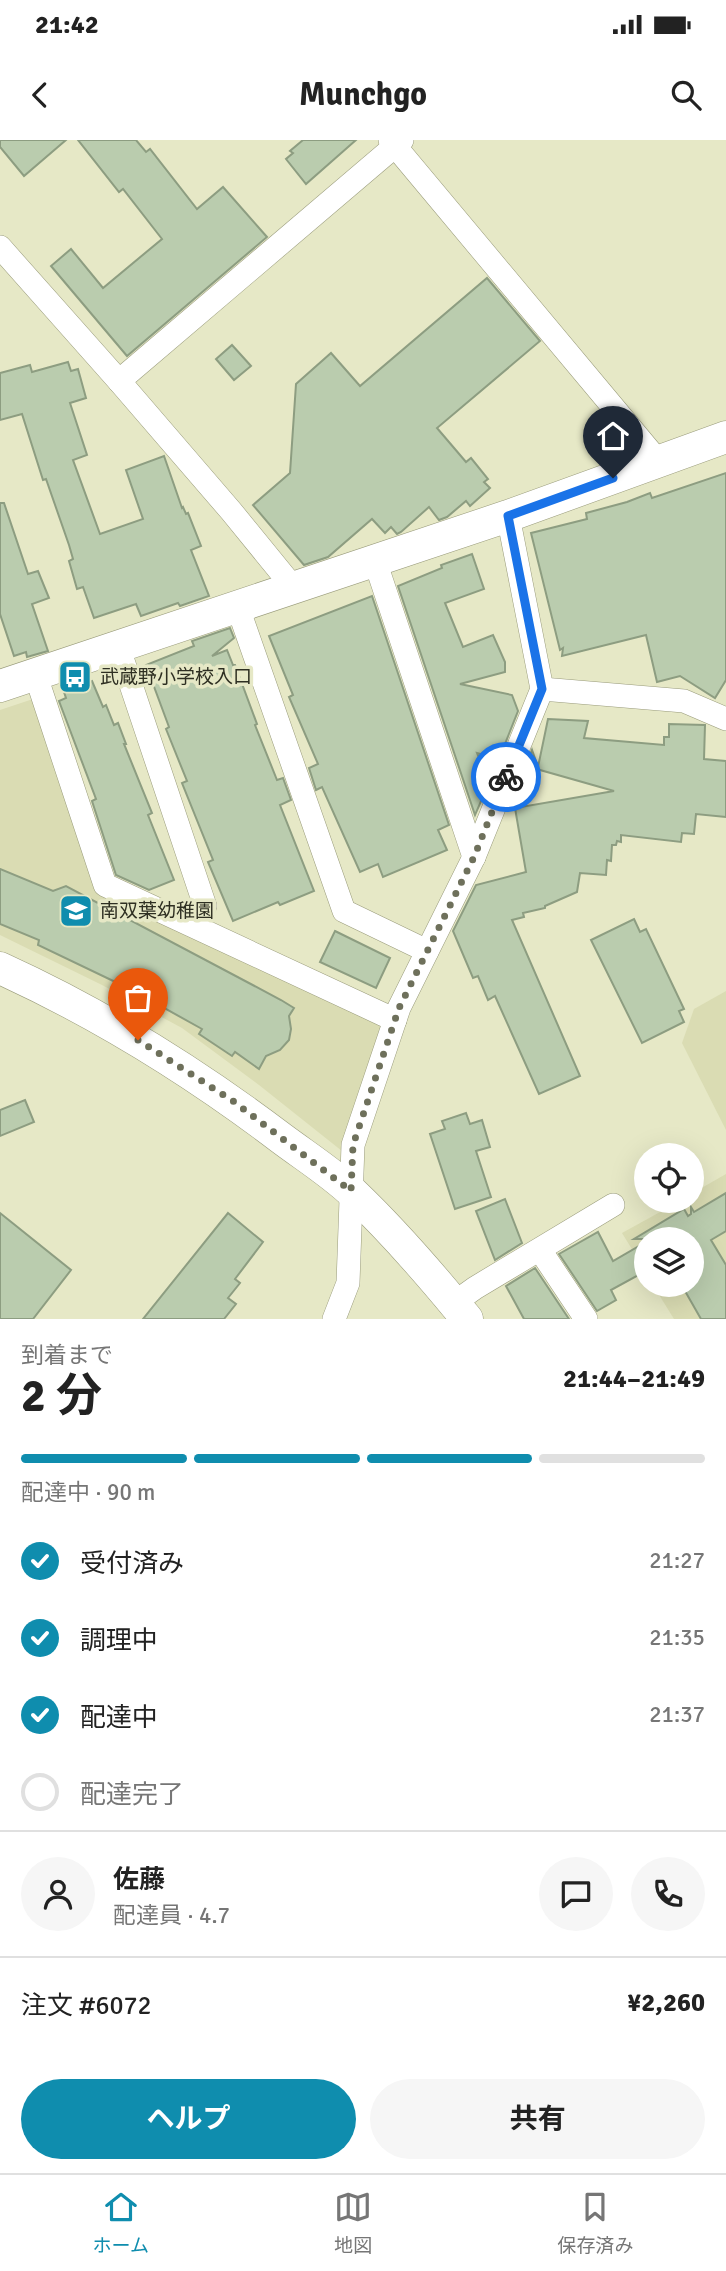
<!DOCTYPE html>
<html lang="ja">
<meta charset="utf-8">
<style>
:root{--surface:#fff;--page:#f6f6f6;--text:#222;--muted:#767676;--line:#e0e0e0;--accent:#0f8dae}
body{margin:0;font-family:Signika,"Noto Sans JP",sans-serif;background:var(--page);color:var(--text);height:100vh;display:flex;flex-direction:column;font-size:26px;white-space:nowrap}
*{box-sizing:border-box;margin:0}
p{font-size:23px;color:var(--muted)}
.icon{flex:none;width:38px;height:38px;fill:none;stroke:currentColor;stroke-width:2;stroke-linecap:round;stroke-linejoin:round}
.map{position:relative;height:1179px;overflow:hidden}
.sheet{display:flex;flex-direction:column;background:var(--surface);flex:1}
.sheet>*{flex:none}
.buttons{position:absolute;left:634px;top:1003px;display:grid;gap:14px}
.buttons a{display:grid;place-items:center;width:70px;height:70px;border-radius:50%;background:var(--surface);box-shadow:0 7px 28px #0002;font-size:35px}
.pin{position:absolute;display:grid;place-items:center;width:60px;height:60px;color:#fff;margin:-72px -30px;border-radius:50% 50% 50% 0;rotate:-45deg;box-shadow:0 0 7px #0007}
.pin .icon{rotate:45deg}
.courier{position:absolute;display:grid;place-items:center;width:70px;height:70px;margin:-35px;border:5px solid #1a73e8;border-radius:50%;background:#fff;color:#222;box-shadow:0 2px 9px #0007}
.headline em{font-style:normal;font-weight:700}
.headline div{display:flex;flex-direction:column-reverse}
.headline{display:flex;align-items:center;justify-content:space-between;height:119px;padding:0 21px}
h1{font-size:46px;font-weight:700;line-height:52px}
.bar{display:grid;grid-template-columns:repeat(4,1fr);gap:10px 7px;align-content:center;height:84px;padding:0 21px}
.bar i{height:9px;border-radius:5px;background:var(--line)}
.bar .current{background:var(--accent)}
.bar p{grid-column:span 4}
.line{display:flex;align-items:center;gap:18px;padding:0 21px;border-top:2px solid var(--line)}
.line div{flex:1}
.round{display:grid;place-items:center;flex:none;width:74px;height:74px;border-radius:37px;background:var(--page)}
ol{padding:0 21px;list-style:none}
li{display:flex;align-items:center;gap:21px;height:77px}
li p{margin-inline-start:auto}
li .icon{padding:7px;border-radius:50%;background:var(--accent);color:#fff;stroke-width:4}
li:last-child{color:var(--muted)}
li i{width:38px;height:38px;border:4px solid var(--line);border-radius:50%}
.action{display:flex;gap:14px;margin-top:auto;padding:14px 21px}
.action a{flex:1;height:80px;border-radius:42px;background:var(--accent);color:#fff;font-size:28px;font-weight:700;line-height:80px;text-align:center}
.action a+a{background:var(--page);color:var(--text)}
.status{display:flex;justify-content:space-between;align-items:center;height:49px;padding:0 35px;background:var(--surface);direction:ltr}
.status svg{height:19px;fill:currentColor}
header{display:flex;justify-content:space-between;align-items:center;height:91px;padding:0 21px;background:var(--surface);font-size:32px;font-weight:700}
.dock{display:flex;justify-content:space-around;align-items:center;height:98px;border-top:2px solid var(--line);background:var(--surface);font-size:19px;color:var(--muted)}
.dock a{display:grid;justify-items:center;gap:4px}
.dock .current{color:var(--accent)}
.map>svg:first-child{display:block}
.built{fill:#dadcb3}
.building{fill:#baccae;stroke:#8d9d81;stroke-width:2}
.lines{fill:none;stroke-linecap:round;stroke-linejoin:round}
.street-casing{stroke:#999b7b;stroke-width:24}
.secondary-casing{stroke:#999b7b;stroke-width:33}
.street{stroke:#fff;stroke-width:23}
.secondary{stroke:#fff;stroke-width:32}
.done{stroke:#6e705b;stroke-width:7;stroke-dasharray:0 12.6}
.route{stroke:#1a73e8;stroke-width:9}
.labels{text-anchor:middle;dominant-baseline:central;stroke-width:7;stroke-linejoin:round;paint-order:stroke}
.poi-label{font-size:19px;fill:#2e2f22;stroke:#e6e8c6;text-anchor:start}
</style>
<div class="status"><b>21:42</b><svg viewBox="0 0 49 12"><path d="M0 12V9h3v3zM5 12V6h3v6zM10 12V3h3v9zM15 12V0h3v12zM26 1h20v11H26zM47 4h2v5h-2z"/></svg></div>
<header><svg class="icon" aria-label="back" viewBox="0 0 24 24"><path d="M15 5l-7 7 7 7"/></svg>Munchgo<svg class="icon" aria-label="search" viewBox="0 0 24 24"><circle cx="10" cy="10" r="6"/><path d="M15 15l6 6"/></svg></header>
<div class="map">
<svg width="726" height="1179" viewBox="0 0 726 1179">
<rect width="100%" height="100%" fill="#e6e8c6"/>
<g class="built">
<polygon points="33,559 100,748 388,882 347,1015 259,945 182,888 102,845 0,795 0,570"/>
<polygon points="726,851 726,990 682,903 694,869"/>
<polygon points="726,1034 726,1179 674,1179 653,1145 691,1144 691,1099 646,1099 646,1132 622,1093 680,1061 691,1060 691,1054"/>
</g>
<g class="building">
<polygon points="0,0 66,0 24,36 0,7"/>
<polygon points="78,0 136,0 146,12 150,9 197,69 223,47 267,97 127,216 51,126 71,109 103,148 162,99 123,49 119,52"/>
<polygon points="303,0 356,0 306,44 286,19 293,13 290,11"/>
<polygon points="487,138 540,201 437,288 466,322 471,318 488,339 484,342 490,348 470,366 466,361 447,377 439,380 429,367 401,392 397,394 391,387 385,393 372,379 328,417 304,425 253,365 290,333 296,244 331,213 360,246"/>
<polygon points="232,205 251,226 234,240 216,219"/>
<polygon points="68,222 71,231 78,229 86,258 70,263 87,315 73,320 100,394 143,379 126,330 164,316 182,368 183,367 186,374 188,373 201,406 191,410 209,456 180,466 178,463 141,476 136,464 94,478 83,447 77,449 69,421 73,419 69,405 46,339 43,340 22,274 0,280 0,233 30,225 32,232"/>
<polygon points="726,333 726,540 715,558 680,536 657,542 646,495 562,516 563,508 560,510 531,393 587,379 586,373 627,362 650,353 652,358"/>
<polygon points="0,363 4,363 28,434 38,431 49,458 32,464 48,511 27,517 26,512 14,516 0,474"/>
<polygon points="472,414 484,449 445,463 463,507 493,495 505,522 505,532 460,544 512,555 518,571 499,619 477,613 489,643 475,675 398,446 442,428 441,425"/>
<polygon points="372,456 449,685 438,690 447,710 383,737 378,724 360,732 322,647 316,650 309,628 318,624 289,557 293,555 269,496"/>
<polygon points="230,488 234,498 212,516 227,510 233,525 235,525 257,584 255,585 277,640 283,638 291,660 280,665 314,751 280,765 278,762 233,781 208,722 213,720 182,643 187,641 166,589 169,587 146,525 194,506 192,501"/>
<polygon points="92,541 103,567 106,565 114,585 118,583 126,604 124,604 152,673 148,675 174,740 149,750 116,735 92,661 96,659 59,561 66,558 64,552"/>
<polygon points="548,579 588,581 584,598 664,605 664,597 669,597 669,584 705,585 704,619 726,621 726,677 696,674 694,694 682,693 681,702 621,695 621,702 617,701 616,705 612,705 611,721 607,720 606,735 580,733 577,752 545,766 545,768 523,773 524,777 512,780 580,936 539,954 495,856 488,860 478,836 473,838 453,791 476,745 526,732 515,668 614,651 526,626 532,610 538,627"/>
<polygon points="0,729 53,751 66,746 281,860 294,868 289,876 291,889 289,900 280,910 266,916 259,929 235,912 232,916 199,894 202,889 130,849 38,805 39,800 0,784"/>
<polygon points="634,779 640,792 646,789 684,869 679,871 684,882 642,903 591,800"/>
<polygon points="335,791 390,818 376,848 320,822"/>
<polygon points="25,960 34,982 0,996 0,970"/>
<polygon points="466,973 470,984 482,980 490,1007 476,1011 491,1057 455,1069 430,994 445,989 442,981"/>
<polygon points="726,1053 726,1091 711,1100 726,1125 726,1179 701,1179 681,1144 691,1144 691,1099 634,1099 684,1069 688,1076 691,1074 691,1067 694,1072"/>
<polygon points="505,1059 522,1103 495,1120 476,1071"/>
<polygon points="0,1073 71,1130 33,1179 0,1179"/>
<polygon points="228,1073 263,1102 235,1139 240,1143 228,1158 236,1164 224,1179 143,1179"/>
<polygon points="598,1092 613,1121 646,1102 646,1131 611,1150 616,1160 597,1171 559,1114"/>
<polygon points="535,1128 569,1179 524,1179 506,1146"/>
</g>
<g class="lines">
<defs>
<g id="street">
<polyline points="390,0 659,322"/>
<polyline points="0,107 119,241 231,371 293,447"/>
<polyline points="119,241 402,0"/>
<polyline points="375,421 474,717"/>
<polyline points="237,465 344,771 427,811"/>
<polyline points="118,506 205,766 196,786"/>
<polyline points="35,533 105,745 395,880"/>
<polyline points="542,549 684,561 726,579"/>
<polyline points="540,1110 586,1179"/>
<polyline points="454,1163 475,1148 613,1065"/>
<polyline points="334,1179 348,1143 353,1005 399,868 474,717 542,549 508,376"/>
</g>
<g id="secondary">
<polyline points="0,546 508,376 726,297"/>
<path d="M0 828C101 874 194 932 281 998 305 1016 332 1033 353 1053 394 1092 431 1135 467 1179"/>
</g>
</defs>
<use href="#street" class="street-casing"/>
<use href="#secondary" class="secondary-casing"/>
<use href="#street" class="street"/>
<use href="#secondary" class="secondary"/>
</g>
<g class="lines">
<polyline class="done" points="138,900 233,961 351,1051 353,1005 399,868 474,717 506,637"/>
<polyline class="route" points="506,637 542,549 508,376 613,338"/>
</g>
<defs>
<symbol id="bus-square" viewBox="-11 -11 22 22"><rect x="-9" y="-9" width="18" height="18" rx="4" fill="#0f8dae" stroke="#e6e8c6"/><path d="M-5-6H5V4H4V6H2V4H-2V6H-4V4H-5ZM-3.5-4V0h7V-4ZM-3.5 1.2v1.5H-2V1.2ZM2 1.2v1.5H3.5V1.2Z" fill="#fff"/></symbol>
<symbol id="school-square" viewBox="-11 -11 22 22"><rect x="-9" y="-9" width="18" height="18" rx="4" fill="#0f8dae" stroke="#e6e8c6"/><path d="M0-5L7-2L0 1L-7-2ZM-4 1L0 2.5L4 1V4Q0 6-4 4Z" fill="#fff"/></symbol>
</defs>
<g fill-rule="evenodd">
<use href="#bus-square" x="56" y="518" width="38" height="38"/>
<use href="#school-square" x="57" y="752" width="38" height="38"/>
</g>
<g class="labels">
<g class="poi-label">
<text x="100" y="537">武蔵野小学校入口</text>
<text x="100" y="771">南双葉幼稚園</text>
</g>
</g>
</svg>
<div class="buttons">
<a><svg class="icon" aria-label="locate" viewBox="0 0 24 24"><circle cx="12" cy="12" r="6"/><path d="M12 2v4M12 18v4M2 12h4M18 12h4"/></svg></a>
<a><svg class="icon" aria-label="layers" viewBox="0 0 24 24"><path d="M12 4l9 5-9 5-9-5zM3 14l9 5 9-5"/></svg></a>
</div>
<div class="pin" style="left:138px;top:900px;background:#ea580c"><svg class="icon" aria-label="bag" viewBox="0 0 24 24"><path d="M5 8h14l-1 12H6zM9 8a3 3 0 0 1 6 0"/></svg></div>
<div class="pin" style="left:613px;top:338px;background:#1f2937"><svg class="icon" aria-label="home" viewBox="0 0 24 24"><path d="M3 11l9-7 9 7M6 9v11h12V9"/></svg></div>
<div class="courier" style="left:506px;top:637px"><svg class="icon" aria-label="bike" viewBox="0 0 24 24"><circle cx="6" cy="16" r="4"/><circle cx="18" cy="16" r="4"/><path d="M6 16l4-8h5l3 8M10 8l3 8H6M13 5h3"/></svg></div>
</div>
<section class="sheet">
<div class="headline"><div><h1>2 分</h1><p>到着まで</p></div><em>21:44–21:49</em></div>
<div class="bar"><i class="current"></i><i class="current"></i><i class="current"></i><i></i><p>配達中 · 90 m</p></div>
<ol>
<li><svg class="icon" aria-label="check" viewBox="0 0 24 24"><path d="M5 12l5 5 9-10"/></svg>受付済み<p>21:27</p></li>
<li><svg class="icon" aria-label="check" viewBox="0 0 24 24"><path d="M5 12l5 5 9-10"/></svg>調理中<p>21:35</p></li>
<li><svg class="icon" aria-label="check" viewBox="0 0 24 24"><path d="M5 12l5 5 9-10"/></svg>配達中<p>21:37</p></li>
<li><i></i>配達完了</li>
</ol>
<div class="line" style="height:126px"><a class="round"><svg class="icon" aria-label="person" viewBox="0 0 24 24"><circle cx="12" cy="8" r="4"/><path d="M4 21q1-7 8-7t8 7"/></svg></a><div><b>佐藤</b><p>配達員 · 4.7</p></div><a class="round"><svg class="icon" aria-label="chat" viewBox="0 0 24 24"><path d="M4 5h16v11H9l-5 4z"/></svg></a><a class="round"><svg class="icon" aria-label="phone" viewBox="0 0 24 24"><path d="M5 4h4l2 5-3 2q2 4 5 5l2-3 5 2v4C11 20 4 13 5 4z"/></svg></a></div>
<div class="line" style="height:91px"><div>注文 #6072</div><b>¥2,260</b></div>
<div class="action"><a>ヘルプ</a><a>共有</a></div>
</section>
<nav class="dock">
<a class="current"><svg class="icon" aria-label="home" viewBox="0 0 24 24"><path d="M3 11l9-7 9 7M6 9v11h12V9"/></svg>ホーム</a>
<a><svg class="icon" aria-label="map" viewBox="0 0 24 24"><path d="M3 6l6-2 6 2 6-2v14l-6 2-6-2-6 2zM9 4v14M15 6v14"/></svg>地図</a>
<a><svg class="icon" aria-label="saved" viewBox="0 0 24 24"><path d="M7 4h10v16l-5-4-5 4z"/></svg>保存済み</a>
</nav>
